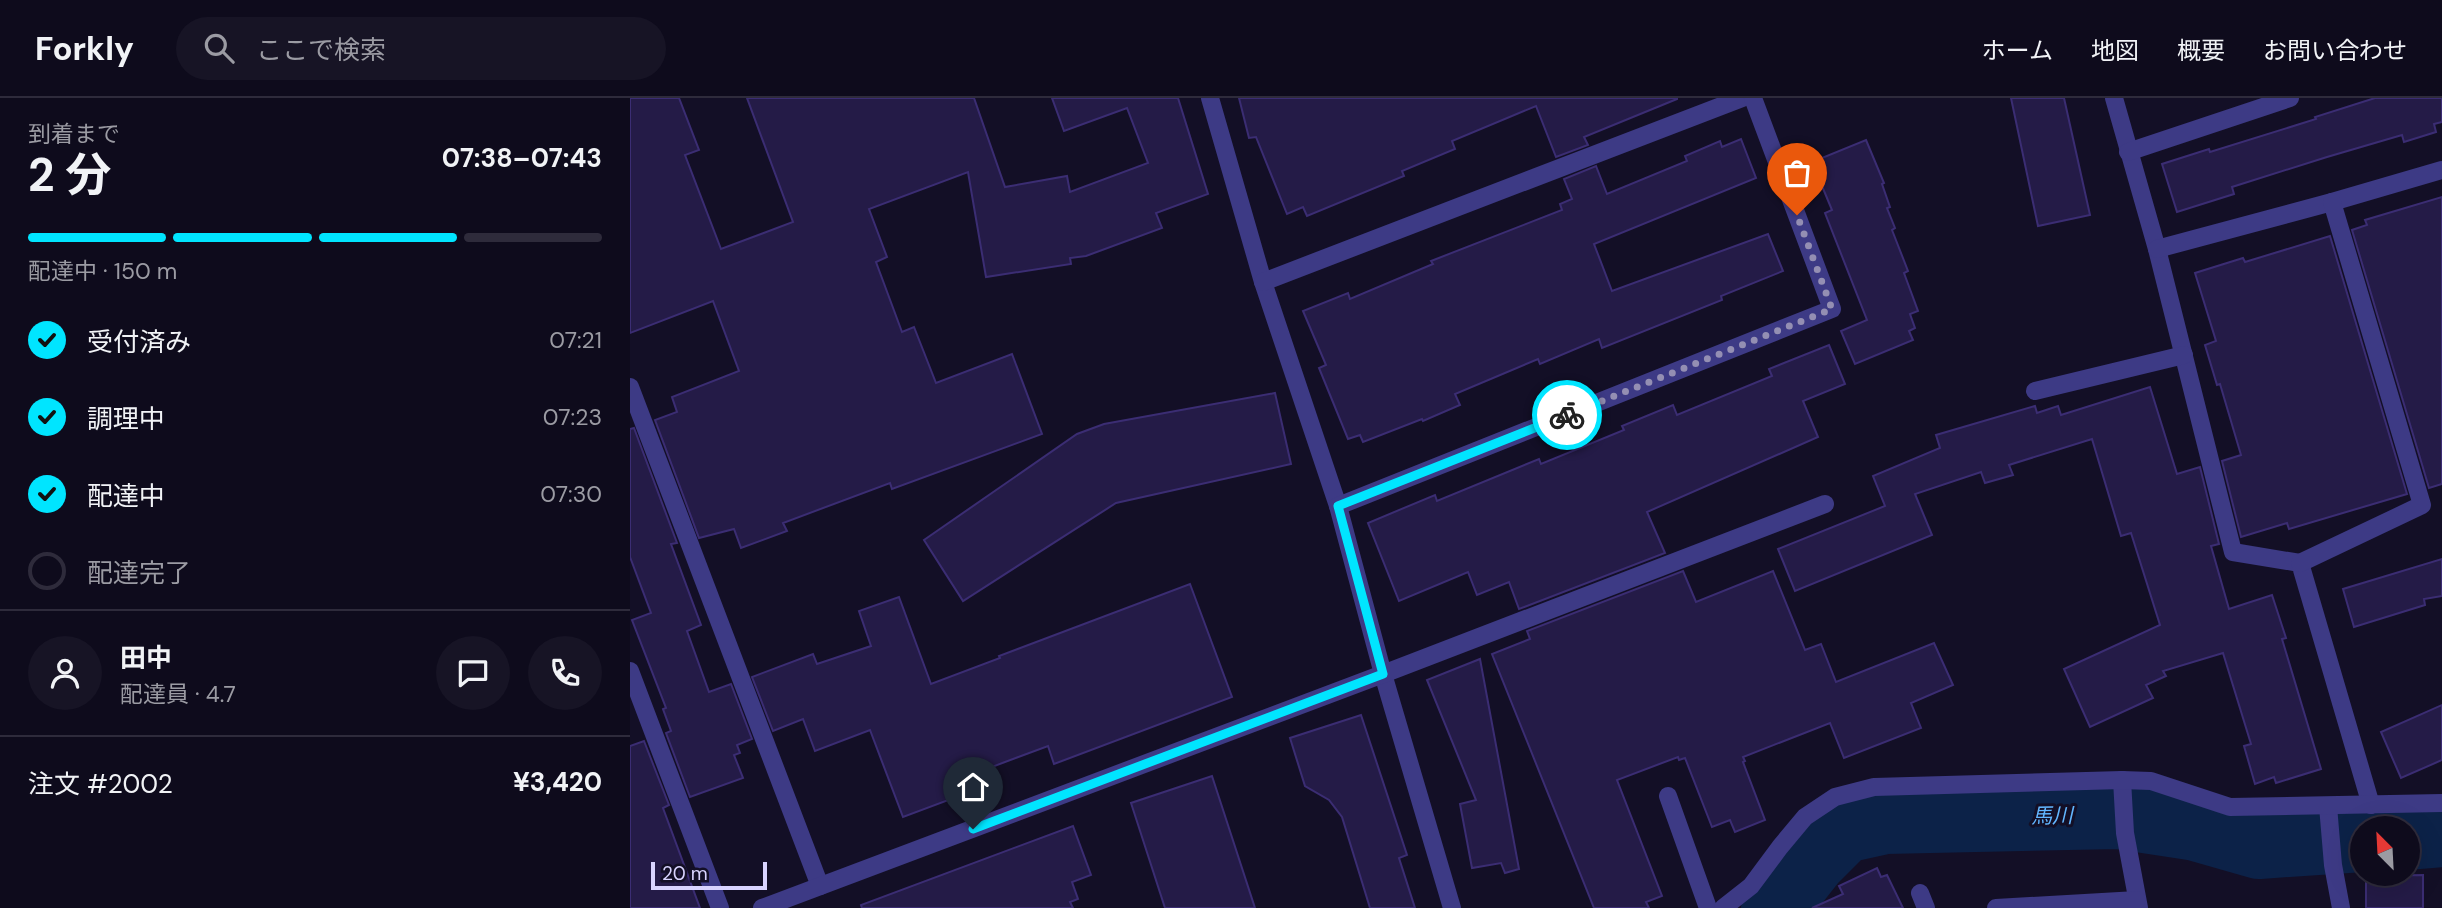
<!DOCTYPE html>
<html lang="ja">
<meta charset="utf-8">
<style>
:root{--surface:#0e0b1c;--page:#171425;--text:#f1f3f6;--muted:#9b9ba3;--line:#2e2b3b;--accent:#00e5ff}
body{margin:0;font-family:"DM Sans","Noto Sans JP",sans-serif;background:var(--page);color:var(--text);height:100vh;display:flex;flex-direction:column;font-size:26px;white-space:nowrap}
*{box-sizing:border-box;margin:0}
p{font-size:23px;color:var(--muted)}
.icon{flex:none;width:38px;height:38px;fill:none;stroke:currentColor;stroke-width:2;stroke-linecap:round;stroke-linejoin:round}
.map{position:relative;flex:1;overflow:hidden}
.drawer{display:flex;flex-direction:column;background:var(--surface);width:630px}
.drawer>*{flex:none}
.needle{width:46px;rotate:336deg}
.buttons{position:absolute;left:1720px;top:718px;display:grid;gap:14px}
.buttons a{display:grid;place-items:center;width:70px;height:70px;border-radius:50%;background:var(--surface);box-shadow:0 7px 28px #0002,0 0 0 2px var(--line);font-size:35px}
.scale{position:absolute;left:21px;bottom:18px;width:116px;box-sizing:border-box;padding-left:7px;border:4px solid #d9d4ff;border-top:0;font-size:19px;line-height:24px;white-space:nowrap;color:#d9d4ff;-webkit-text-stroke:5px #130f26;paint-order:stroke}
.pin{position:absolute;display:grid;place-items:center;width:60px;height:60px;color:#fff;margin:-72px -30px;border-radius:50% 50% 50% 0;rotate:-45deg;box-shadow:0 0 7px #0007}
.pin .icon{rotate:45deg}
.courier{position:absolute;display:grid;place-items:center;width:70px;height:70px;margin:-35px;border:5px solid #00e5ff;border-radius:50%;background:#fff;color:#222;box-shadow:0 2px 9px #0007}
.overview em{font-style:normal;font-weight:700}
.overview div{display:flex;flex-direction:column-reverse}
.overview{display:flex;align-items:center;justify-content:space-between;height:119px;padding:0 28px}
h1{font-size:46px;font-weight:700;line-height:52px}
.bar{display:grid;grid-template-columns:repeat(4,1fr);gap:10px 7px;align-content:center;height:84px;padding:0 28px}
.bar i{height:9px;border-radius:5px;background:var(--line)}
.bar .on{background:var(--accent)}
.bar p{grid-column:span 4}
.line{display:flex;align-items:center;gap:18px;padding:0 28px;border-top:2px solid var(--line)}
.line div{flex:1}
.round{display:grid;place-items:center;flex:none;width:74px;height:74px;border-radius:37px;background:var(--page)}
ol{padding:0 28px;list-style:none}
li{display:flex;align-items:center;gap:21px;height:77px}
li p{margin-inline-start:auto}
li .icon{padding:7px;border-radius:50%;background:var(--accent);color:#111;stroke-width:4}
li:last-child{color:var(--muted)}
li i{width:38px;height:38px;border:4px solid var(--line);border-radius:50%}
header{display:flex;align-items:center;gap:42px;box-sizing:border-box;height:98px;padding:0 35px;background:var(--surface);border-bottom:2px solid var(--line)}
header strong{font-size:33px}
nav{display:flex;gap:38px;margin-inline-start:auto;font-size:24px}
.search{width:490px;height:63px;background:var(--page);display:flex;align-items:center;gap:18px;box-sizing:border-box;padding:0 24px;border-radius:38px;color:var(--muted);font-size:26px}
main{display:flex;flex:1;min-height:0}
.map>svg:first-child{display:block}
.lines{fill:none;stroke-linecap:round;stroke-linejoin:round}
.river{stroke:#0c2248;stroke-width:68}
.building{fill:#241b47;stroke:#3b2d73;stroke-width:2}
.street{stroke:#3d3a85;stroke-width:18}
.done{stroke:#948fb3;stroke-width:7;stroke-dasharray:0 12.6}
.route{stroke:#00e5ff;stroke-width:9}
.labels{text-anchor:middle;dominant-baseline:central;stroke-width:6;stroke-linejoin:round;paint-order:stroke}
.water-label{font-size:21px;font-style:italic;fill:#62b6ff;stroke:#130f26}
</style>
<header>
<strong>Forkly</strong>
<div class="search"><svg class="icon" aria-label="search" viewBox="0 0 24 24"><circle cx="10" cy="10" r="6"/><path d="M15 15l6 6"/></svg>ここで検索</div>
<nav><a>ホーム</a><a>地図</a><a>概要</a><a>お問い合わせ</a></nav>
</header>
<main>
<section class="drawer">
<div class="overview"><div><h1>2 分</h1><p>到着まで</p></div><em>07:38–07:43</em></div>
<div class="bar"><i class="on"></i><i class="on"></i><i class="on"></i><i></i><p>配達中 · 150 m</p></div>
<ol>
<li><svg class="icon" aria-label="check" viewBox="0 0 24 24"><path d="M5 12l5 5 9-10"/></svg>受付済み<p>07:21</p></li>
<li><svg class="icon" aria-label="check" viewBox="0 0 24 24"><path d="M5 12l5 5 9-10"/></svg>調理中<p>07:23</p></li>
<li><svg class="icon" aria-label="check" viewBox="0 0 24 24"><path d="M5 12l5 5 9-10"/></svg>配達中<p>07:30</p></li>
<li><i></i>配達完了</li>
</ol>
<div class="line" style="height:126px"><a class="round"><svg class="icon" aria-label="person" viewBox="0 0 24 24"><circle cx="12" cy="8" r="4"/><path d="M4 21q1-7 8-7t8 7"/></svg></a><div><b>田中</b><p>配達員 · 4.7</p></div><a class="round"><svg class="icon" aria-label="chat" viewBox="0 0 24 24"><path d="M4 5h16v11H9l-5 4z"/></svg></a><a class="round"><svg class="icon" aria-label="phone" viewBox="0 0 24 24"><path d="M5 4h4l2 5-3 2q2 4 5 5l2-3 5 2v4C11 20 4 13 5 4z"/></svg></a></div>
<div class="line" style="height:91px"><div>注文 #2002</div><b>¥3,420</b></div>
</section>
<div class="map">
<svg width="1812" height="810" viewBox="0 0 1812 810">
<rect width="100%" height="100%" fill="#130f26"/>
<g class="lines">
<g class="river">
<polyline points="1778,738 1812,735"/>
<polyline points="1145,810 1183,762 1214,731 1255,722 1487,717 1566,729 1629,747 1732,740"/>
</g>
</g>
<g class="building">
<polygon points="0,0 49,0 69,52 55,57 91,151 163,124 117,0 344,0 375,89 437,78 440,94 518,65 497,10 434,33 422,0 548,0 578,96 526,115 532,130 456,158 440,160 441,166 356,179 338,74 239,111 257,159 246,164 272,234 284,229 306,285 382,256 412,336 262,391 260,385 153,425 157,433 111,450 104,431 69,440 25,322 47,314 42,299 109,273 83,203 0,235"/>
<polygon points="609,0 1047,0 1047,1 954,39 958,47 926,59 906,8 822,43 825,51 772,73 774,78 677,118 673,109 657,116 626,39 619,40"/>
<polygon points="1381,0 1434,0 1460,117 1408,128"/>
<polygon points="1745,0 1812,0 1812,24 1804,26 1806,34 1774,44 1772,37 1697,59 1602,89 1604,96 1547,114 1532,66 1579,51 1580,54 1686,21 1685,19"/>
<polygon points="1111,41 1126,80 964,146 982,193 1138,136 1153,173 1091,198 1092,202 972,250 969,241 910,266 908,261 825,296 830,307 793,323 792,321 733,344 730,337 718,341 689,270 696,267 673,213 718,195 720,201 803,166 801,163 932,112 930,106 942,101 934,81 966,68 977,96 1057,63 1055,58 1090,43 1092,49"/>
<polygon points="1236,42 1254,85 1252,86 1260,109 1257,110 1265,130 1262,132 1278,173 1274,175 1288,213 1280,216 1285,230 1279,233 1283,242 1225,266 1211,233 1237,222 1195,115 1202,112 1182,64"/>
<polygon points="1812,99 1812,386 1799,390 1722,132 1737,127 1735,122"/>
<polygon points="1700,138 1777,396 1659,431 1657,425 1611,439 1592,363 1611,357 1590,286 1587,287 1575,247 1586,243 1565,175 1613,160 1615,164"/>
<polygon points="1199,247 1215,286 1173,303 1188,339 1017,414 1035,455 889,511 879,484 847,497 838,474 769,503 738,425 805,397 807,403 909,361 911,366 994,332 992,328 1043,307 1047,317 1142,278 1139,271"/>
<polygon points="1520,289 1547,376 1570,369 1589,446 1581,448 1599,511 1642,497 1656,540 1652,541 1691,671 1646,685 1644,679 1625,686 1614,648 1621,646 1593,555 1533,573 1536,578 1516,587 1523,600 1460,629 1434,571 1530,527 1501,435 1491,438 1462,341 1379,367 1383,377 1355,385 1351,374 1285,396 1302,437 1165,493 1148,451 1255,408 1243,378 1310,350 1306,337 1405,308 1407,315 1428,308 1431,317"/>
<polygon points="645,295 661,366 486,405 333,503 294,442 447,336 474,326"/>
<polygon points="4,330 47,445 41,446 71,527 57,533 79,594 101,586 122,641 107,647 110,655 104,657 113,680 60,699 36,635 41,633 33,611 36,610 2,522 21,515 0,459 0,331"/>
<polygon points="1812,461 1812,498 1794,501 1795,507 1724,529 1713,491"/>
<polygon points="1053,473 1066,504 1143,473 1175,552 1191,546 1206,584 1304,545 1323,587 1281,605 1291,630 1214,660 1200,625 1113,659 1115,663 1113,664 1135,722 1105,734 1100,722 1082,729 1055,660 1049,662 1048,659 987,682 1032,798 1016,804 1019,810 964,810 862,556 900,541 897,533"/>
<polygon points="560,486 602,599 424,666 418,648 359,670 364,685 273,719 240,632 185,653 173,621 143,633 122,579 183,556 187,566 241,548 229,513 269,499 301,586 370,560 369,558"/>
<polygon points="850,561 889,771 875,775 871,765 842,770 830,706 846,702 797,582"/>
<polygon points="1812,607 1812,662 1771,680 1751,634"/>
<polygon points="731,617 777,757 769,760 785,810 740,810 712,719 699,702 675,688 660,640"/>
<polygon points="14,643 39,707 33,710 70,810 0,810 0,648"/>
<polygon points="582,678 625,810 535,810 501,705"/>
<polygon points="443,728 461,777 442,784 448,801 440,804 443,810 232,810 231,807"/>
<polygon points="1247,770 1251,779 1257,777 1273,810 1182,810 1213,796 1209,788"/>
<polygon points="1793,777 1793,810 1736,810 1736,778"/>
</g>
<g class="lines">
<g class="street">
<polyline points="580,0 633,184 708,408 753,576 822,810"/>
<polyline points="1484,0 1527,151 1603,454 1670,465 1741,707"/>
<polyline points="1498,54 1660,0"/>
<polyline points="1527,151 1702,104 1812,72"/>
<polyline points="633,184 1112,0"/>
<polyline points="0,289 190,788"/>
<polyline points="1405,293 1554,257"/>
<polyline points="708,408 1202,211 1123,0"/>
<polyline points="1670,465 1792,407 1702,104"/>
<polyline points="0,573 90,810"/>
<polyline points="1492,682 1495,735 1509,810"/>
<polyline points="1038,698 1078,810"/>
<polyline points="1698,708 1703,767 1711,810"/>
<polyline points="1290,795 1296,810"/>
<polyline points="132,810 753,576 1195,406"/>
<polyline points="1093,810 1121,788 1150,749 1175,719 1205,699 1244,689 1492,682 1521,683 1600,709 1812,705"/>
<polyline points="1366,810 1507,802"/>
</g>
</g>
<g class="lines">
<polyline class="done" points="937,317 1202,211 1167,117"/>
<polyline class="route" points="343,731 753,576 708,408 937,317"/>
</g>
<g class="labels">
<g class="water-label">
<text transform="translate(1422 718) rotate(-1)">馬川</text>
</g>
</g>
</svg>
<div class="buttons">
<a><svg class="needle" viewBox="-14 -14 28 28"><path d="M0-13l5 13h-10z" fill="#e53935"/><path d="M0 13l5-13h-10z" fill="#9b9ba3"/></svg></a>
</div>
<div class="scale">20 m</div>
<div class="pin" style="left:1167px;top:117px;background:#ea580c"><svg class="icon" aria-label="bag" viewBox="0 0 24 24"><path d="M5 8h14l-1 12H6zM9 8a3 3 0 0 1 6 0"/></svg></div>
<div class="pin" style="left:343px;top:731px;background:#1f2937"><svg class="icon" aria-label="home" viewBox="0 0 24 24"><path d="M3 11l9-7 9 7M6 9v11h12V9"/></svg></div>
<div class="courier" style="left:937px;top:317px"><svg class="icon" aria-label="bike" viewBox="0 0 24 24"><circle cx="6" cy="16" r="4"/><circle cx="18" cy="16" r="4"/><path d="M6 16l4-8h5l3 8M10 8l3 8H6M13 5h3"/></svg></div>
</div>
</main>
